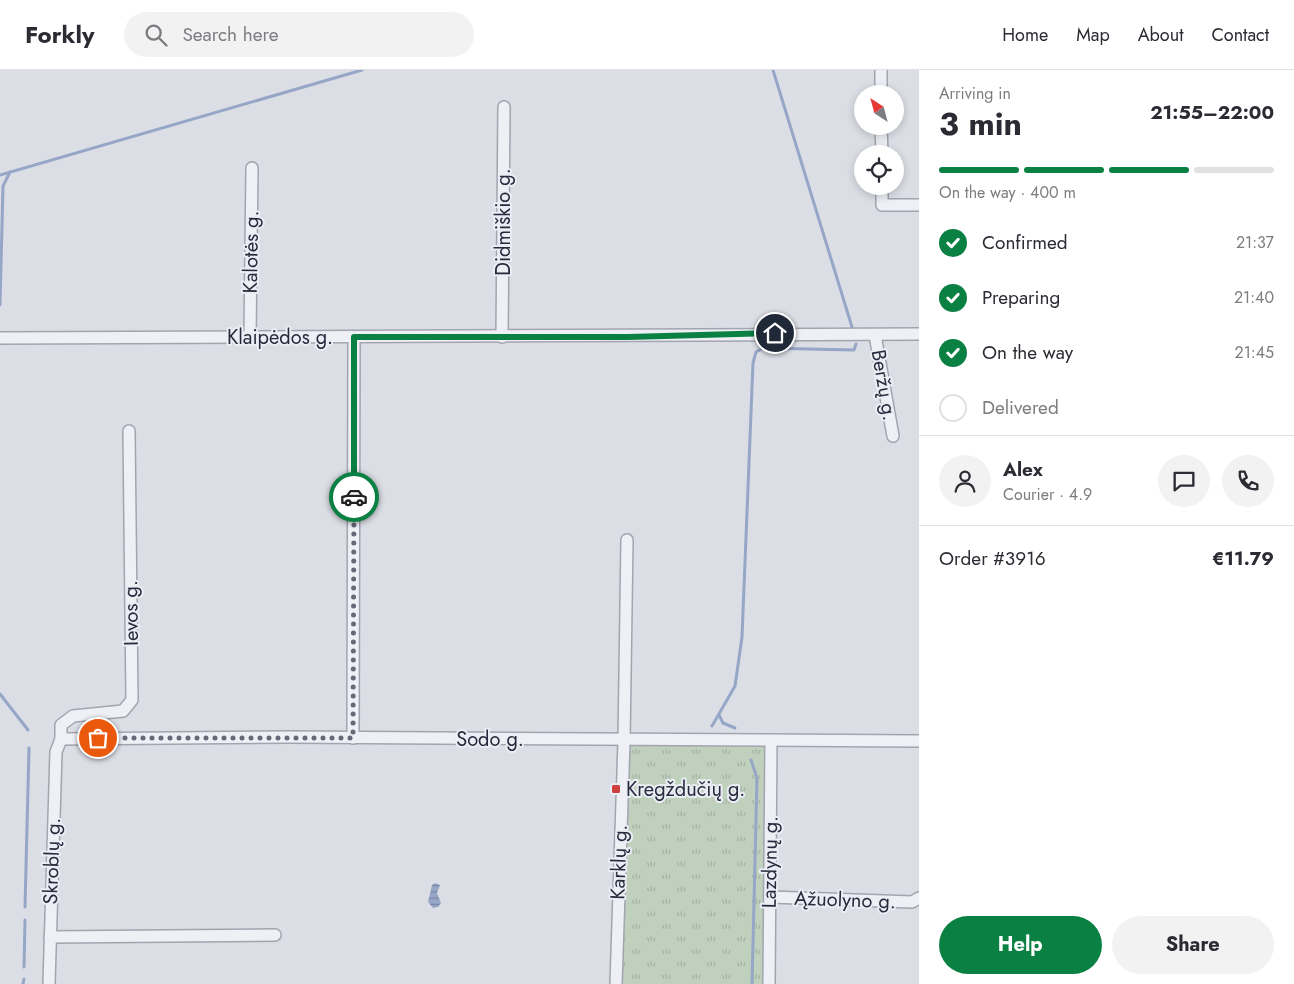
<!DOCTYPE html>
<meta charset="utf-8">
<style>
:root{--surface:#fff;--page:#f2f2f3;--text:#2b2b33;--muted:#7c7c81;--line:#e1e1e2;--accent:#0b8043}
body{margin:0;font-family:Jost,sans-serif;background:var(--page);color:var(--text);height:100vh;display:flex;flex-direction:column;font-size:19px;white-space:nowrap}
*{box-sizing:border-box;margin:0}
p{font-size:16px;color:var(--muted)}
.icon{flex:none;width:28px;height:28px;fill:none;stroke:currentColor;stroke-width:2;stroke-linecap:round;stroke-linejoin:round}
.map{position:relative;flex:1;overflow:hidden}
.side{display:flex;flex-direction:column;background:var(--surface);width:375px}
.side>*{flex:none}
.needle{width:32px;rotate:324deg}
.tools{position:absolute;left:854px;top:15px;display:grid;gap:10px}
.tools a{display:grid;place-items:center;width:50px;height:50px;border-radius:50%;background:var(--surface);box-shadow:0 2px 8px #0003;font-size:25px}
.pin{position:absolute;display:grid;place-items:center;width:42px;height:42px;color:#fff;margin:-21px;border:2px solid #fff;border-radius:50%;box-shadow:0 1px 5px #0007}
.courier{position:absolute;display:grid;place-items:center;width:50px;height:50px;margin:-25px;border:4px solid #0b8043;border-radius:50%;background:#fff;color:#222;box-shadow:0 1px 6px #0007}
.headline em{font-style:normal;font-weight:700}
.headline div{display:flex;flex-direction:column-reverse}
.headline{display:flex;align-items:center;justify-content:space-between;height:85px;padding:0 20px}
h1{font-size:32px;font-weight:700;line-height:38px}
.bar{display:grid;grid-template-columns:repeat(4,1fr);gap:8px 5px;align-content:center;height:60px;padding:0 20px}
.bar i{height:6px;border-radius:4px;background:var(--line)}
.bar .on{background:var(--accent)}
.bar p{grid-column:span 4}
.line{display:flex;align-items:center;gap:12px;padding:0 20px;border-top:1px solid var(--line)}
.line div{flex:1}
.round{display:grid;place-items:center;flex:none;width:52px;height:52px;border-radius:26px;background:var(--page)}
ol{padding:0 20px;list-style:none}
li{display:flex;align-items:center;gap:15px;height:55px}
li p{margin-inline-start:auto}
li .icon{padding:5px;border-radius:50%;background:var(--accent);color:#fff;stroke-width:4}
li:last-child{color:var(--muted)}
li i{width:28px;height:28px;border:2px solid var(--line);border-radius:50%}
.cta{display:flex;gap:10px;margin-top:auto;padding:10px 20px}
.cta a{flex:1;height:58px;border-radius:30px;background:var(--accent);color:#fff;font-size:20px;font-weight:700;line-height:58px;text-align:center}
.cta a+a{background:var(--page);color:var(--text)}
header{display:flex;align-items:center;gap:30px;box-sizing:border-box;height:70px;padding:0 25px;background:var(--surface);border-bottom:1px solid var(--line)}
header strong{font-size:24px}
nav{display:flex;gap:28px;margin-inline-start:auto;font-size:18px}
.search{width:350px;height:45px;background:var(--page);display:flex;align-items:center;gap:12px;box-sizing:border-box;padding:0 18px;border-radius:28px;color:var(--muted);font-size:19px}
main{display:flex;flex:1;min-height:0}
.map>svg:first-child{display:block}
.grass{fill:url(#grass-tufts)}
.water{fill:url(#water-rules)}
.lines{fill:none;stroke-linecap:round;stroke-linejoin:round}
.stream{stroke:#96a6c7;stroke-width:3}
.street-casing{stroke:#a2a4b0;stroke-width:14}
.street{stroke:#eef0f5;stroke-width:11}
.done{stroke:#666978;stroke-width:5;stroke-dasharray:0 9}
.route{stroke:#0b8043;stroke-width:6}
.poi-dot{fill:#cf3f3d;stroke:#ebedf4;stroke-width:2}
.labels{text-anchor:middle;dominant-baseline:central;stroke-width:4;stroke-linejoin:round;paint-order:stroke}
.street-label{font-size:20px;fill:#262a3c;stroke:#ebedf4}
.poi-label{font-size:20px;fill:#262a3c;stroke:#ebedf4;text-anchor:start}
</style>
<header>
<strong>Forkly</strong>
<div class="search"><svg class="icon" aria-label="search" viewBox="0 0 24 24"><circle cx="10" cy="10" r="6"/><path d="M15 15l6 6"/></svg>Search here</div>
<nav><a>Home</a><a>Map</a><a>About</a><a>Contact</a></nav>
</header>
<main>
<div class="map">
<svg width="919" height="914" viewBox="0 0 919 914">
<defs>
<pattern id="grass-tufts" width="24" height="20" patternUnits="userSpaceOnUse" patternTransform="scale(1.25)"><rect width="24" height="20" fill="#bfd0bd"/><path d="M3 7l-1-3M5 7V3M7 7l1-3M15 17l-1-3M17 17v-4M19 17l1-3" fill="none" stroke="#a4b3a3"/></pattern>
<pattern id="water-rules" width="6" height="5" patternUnits="userSpaceOnUse" patternTransform="scale(1.25)"><rect width="6" height="5" fill="#96a6c7"/><path d="M0 2.5h6" fill="none" stroke="#7a87a3"/></pattern>
</defs>
<rect width="100%" height="100%" fill="#dcdee6"/>
<polygon class="grass" points="771,670 769,914 616,914 624,671"/>
<polygon class="water" points="435,813 440,815 437,823 441,833 438,837 433,838 428,832 432,815"/>
<g class="lines">
<g class="stream">
<polyline points="773,0 852,257"/>
<polyline points="0,105 362,0"/>
<polyline points="0,235 3,116 10,102"/>
<polyline points="0,624 28,660"/>
<polyline points="719,645 723,653 735,658"/>
<polyline points="712,656 735,616 742,567 753,293 756,282 763,278 854,280 856,274"/>
<polyline points="751,690 757,708 752,914"/>
<polyline points="25,837 29,678"/>
<polyline points="24,897 25,850"/>
<polyline points="23,914 24,909"/>
</g>
<defs>
<g id="street">
<polyline points="881,0 881,24"/>
<polyline points="881,56 882,84"/>
<polyline points="882,116 882,135 919,135"/>
<polyline points="875,265 893,366"/>
<polyline points="250,266 252,98"/>
<polyline points="502,267 504,37"/>
<polyline points="0,268 919,264"/>
<polyline points="353,668 354,267"/>
<polyline points="61,669 289,667 919,671"/>
<polyline points="770,827 912,832 919,828"/>
<polyline points="50,867 275,865"/>
<polyline points="49,914 56,682 61,669 61,655 73,646 123,641 132,630 129,361"/>
<polyline points="616,914 624,671 627,470"/>
<polyline points="769,914 771,670"/>
</g>
</defs>
<use href="#street" class="street-casing"/>
<use href="#street" class="street"/>
</g>
<g class="lines">
<polyline class="done" points="98,668 353,668 354,427"/>
<polyline class="route" points="354,427 354,267 628,267 775,263"/>
</g>
<rect class="poi-dot" x="611" y="714" width="10" height="10" rx="2.5"/>
<g class="labels">
<g class="street-label">
<text transform="translate(503 152) rotate(-90)">Didmiškio g.</text>
<text transform="translate(251 182) rotate(-89)">Kalotės g.</text>
<text x="280" y="267">Klaipėdos g.</text>
<text transform="translate(884 315) rotate(80)">Beržų g.</text>
<text transform="translate(131 543) rotate(-91)">Ievos g.</text>
<text x="490" y="669">Sodo g.</text>
<text transform="translate(52 791) rotate(-88)">Skroblų g.</text>
<text transform="translate(619 792) rotate(-88)">Karklų g.</text>
<text transform="translate(770 792) rotate(-89)">Lazdynų g.</text>
<text transform="translate(845 830) rotate(2)">Ąžuolyno g.</text>
</g>
<g class="poi-label">
<text x="626" y="719">Kregždučių g.</text>
</g>
</g>
</svg>
<div class="tools">
<a><svg class="needle" viewBox="-14 -14 28 28"><path d="M0-13l5 13h-10z" fill="#e53935"/><path d="M0 13l5-13h-10z" fill="#7c7c81"/></svg></a>
<a><svg class="icon" aria-label="locate" viewBox="0 0 24 24"><circle cx="12" cy="12" r="6"/><path d="M12 2v4M12 18v4M2 12h4M18 12h4"/></svg></a>
</div>
<div class="pin" style="left:98px;top:668px;background:#ea580c"><svg class="icon" aria-label="bag" viewBox="0 0 24 24"><path d="M5 8h14l-1 12H6zM9 8a3 3 0 0 1 6 0"/></svg></div>
<div class="pin" style="left:775px;top:263px;background:#1f2937"><svg class="icon" aria-label="home" viewBox="0 0 24 24"><path d="M3 11l9-7 9 7M6 9v11h12V9"/></svg></div>
<div class="courier" style="left:354px;top:427px"><svg class="icon" aria-label="car" viewBox="0 0 24 24"><path d="M5 17H2v-5l4-1 3-4h7l3 4 3 1v5h-3M9 17h6M6 11h13"/><circle cx="7" cy="17" r="2"/><circle cx="17" cy="17" r="2"/></svg></div>
</div>
<section class="side">
<div class="headline"><div><h1>3 min</h1><p>Arriving in</p></div><em>21:55–22:00</em></div>
<div class="bar"><i class="on"></i><i class="on"></i><i class="on"></i><i></i><p>On the way · 400 m</p></div>
<ol>
<li><svg class="icon" aria-label="check" viewBox="0 0 24 24"><path d="M5 12l5 5 9-10"/></svg>Confirmed<p>21:37</p></li>
<li><svg class="icon" aria-label="check" viewBox="0 0 24 24"><path d="M5 12l5 5 9-10"/></svg>Preparing<p>21:40</p></li>
<li><svg class="icon" aria-label="check" viewBox="0 0 24 24"><path d="M5 12l5 5 9-10"/></svg>On the way<p>21:45</p></li>
<li><i></i>Delivered</li>
</ol>
<div class="line" style="height:90px"><a class="round"><svg class="icon" aria-label="person" viewBox="0 0 24 24"><circle cx="12" cy="8" r="4"/><path d="M4 21q1-7 8-7t8 7"/></svg></a><div><b>Alex</b><p>Courier · 4.9</p></div><a class="round"><svg class="icon" aria-label="chat" viewBox="0 0 24 24"><path d="M4 5h16v11H9l-5 4z"/></svg></a><a class="round"><svg class="icon" aria-label="phone" viewBox="0 0 24 24"><path d="M5 4h4l2 5-3 2q2 4 5 5l2-3 5 2v4C11 20 4 13 5 4z"/></svg></a></div>
<div class="line" style="height:65px"><div>Order #3916</div><b>€11.79</b></div>
<div class="cta"><a>Help</a><a>Share</a></div>
</section>
</main>
